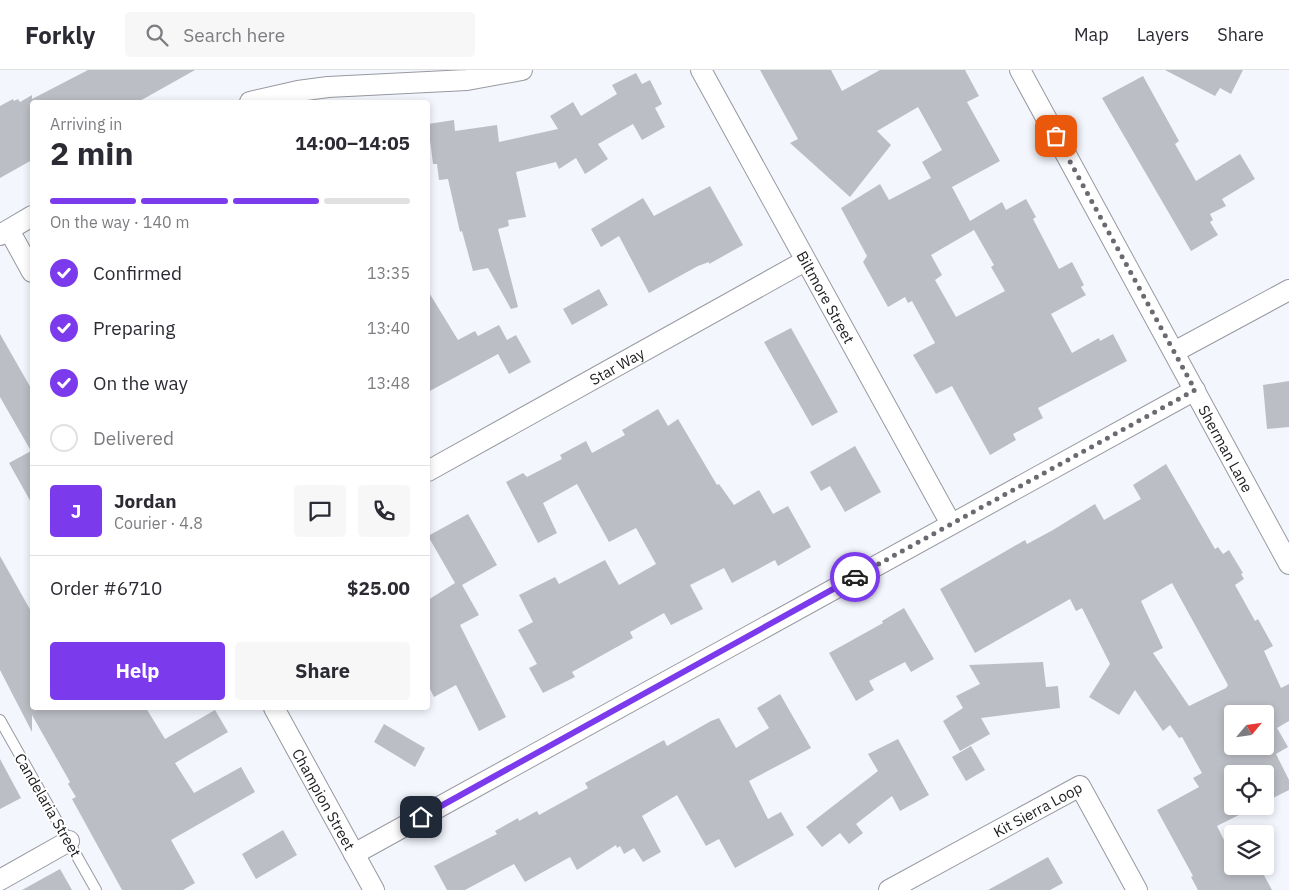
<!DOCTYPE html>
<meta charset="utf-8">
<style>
:root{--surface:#fff;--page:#f7f7f7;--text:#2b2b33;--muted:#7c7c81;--line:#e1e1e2;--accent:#7c3aed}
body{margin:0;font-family:"IBM Plex Sans",sans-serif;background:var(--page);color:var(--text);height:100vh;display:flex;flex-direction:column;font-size:19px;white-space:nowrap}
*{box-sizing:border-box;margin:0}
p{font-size:16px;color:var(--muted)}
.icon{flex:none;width:28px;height:28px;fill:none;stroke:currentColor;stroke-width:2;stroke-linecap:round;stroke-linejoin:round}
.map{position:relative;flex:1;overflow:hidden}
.sheet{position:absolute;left:30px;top:30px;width:400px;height:610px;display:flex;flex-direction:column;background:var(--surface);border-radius:5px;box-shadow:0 2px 8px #0003}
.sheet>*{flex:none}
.needle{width:32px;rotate:61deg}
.controls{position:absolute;left:1224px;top:635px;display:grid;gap:10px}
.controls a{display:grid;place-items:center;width:50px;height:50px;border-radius:5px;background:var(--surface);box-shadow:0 2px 8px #0003;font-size:25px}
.pin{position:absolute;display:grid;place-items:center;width:42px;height:42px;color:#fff;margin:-21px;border-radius:10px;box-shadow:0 2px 8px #0006}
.courier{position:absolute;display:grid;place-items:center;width:50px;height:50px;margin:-25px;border:4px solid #7c3aed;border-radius:50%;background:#fff;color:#222;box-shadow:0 1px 6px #0007}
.head em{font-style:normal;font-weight:700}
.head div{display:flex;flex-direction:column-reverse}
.head{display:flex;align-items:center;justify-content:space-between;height:85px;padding:0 20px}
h1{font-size:32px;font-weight:700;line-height:38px}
.bar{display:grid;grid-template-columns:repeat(4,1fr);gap:8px 5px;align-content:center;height:60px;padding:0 20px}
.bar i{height:6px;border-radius:4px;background:var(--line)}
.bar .current{background:var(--accent)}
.bar p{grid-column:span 4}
.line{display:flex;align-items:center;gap:12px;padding:0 20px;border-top:1px solid var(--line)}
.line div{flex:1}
.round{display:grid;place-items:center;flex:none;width:52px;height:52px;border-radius:5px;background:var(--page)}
ol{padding:0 20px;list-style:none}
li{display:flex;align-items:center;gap:15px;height:55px}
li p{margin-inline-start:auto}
li .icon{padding:5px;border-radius:50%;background:var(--accent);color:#fff;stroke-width:4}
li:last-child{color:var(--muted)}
li i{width:28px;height:28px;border:2px solid var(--line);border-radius:50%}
.primary-button{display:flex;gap:10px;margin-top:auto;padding:10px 20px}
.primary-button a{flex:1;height:58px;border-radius:5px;background:var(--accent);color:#fff;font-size:20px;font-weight:700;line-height:58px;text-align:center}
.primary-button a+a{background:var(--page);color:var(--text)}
header{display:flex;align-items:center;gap:30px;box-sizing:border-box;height:70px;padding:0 25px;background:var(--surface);border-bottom:1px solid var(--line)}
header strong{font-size:24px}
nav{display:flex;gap:28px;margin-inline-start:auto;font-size:18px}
.search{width:350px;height:45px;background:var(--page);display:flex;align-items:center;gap:12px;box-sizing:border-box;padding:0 18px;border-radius:5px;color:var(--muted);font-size:19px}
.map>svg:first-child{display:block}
.building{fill:#bcbec5;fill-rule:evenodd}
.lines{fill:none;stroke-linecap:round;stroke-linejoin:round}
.service-casing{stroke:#9799a0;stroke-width:12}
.minor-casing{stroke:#9799a0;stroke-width:22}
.service{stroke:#fff;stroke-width:10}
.minor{stroke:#fff;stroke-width:20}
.done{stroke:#6a6b70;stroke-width:5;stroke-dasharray:0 9}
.route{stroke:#7c3aed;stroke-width:6}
.labels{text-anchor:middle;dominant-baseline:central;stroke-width:4;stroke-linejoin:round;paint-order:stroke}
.street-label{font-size:15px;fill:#202023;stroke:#fff}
</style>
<header>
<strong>Forkly</strong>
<div class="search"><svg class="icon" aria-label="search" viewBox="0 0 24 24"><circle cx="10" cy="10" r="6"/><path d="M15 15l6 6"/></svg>Search here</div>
<nav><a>Map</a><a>Layers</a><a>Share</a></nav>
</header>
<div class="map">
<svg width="1289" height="820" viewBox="0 0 1289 820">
<rect width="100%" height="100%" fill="#f4f6fe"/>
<g class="building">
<polygon points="88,0 195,0 138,32 32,32 32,90 0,108 0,36 13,29 14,31 18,29 20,32 32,25 32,29"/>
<path d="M760 0H831L842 21 880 0H965L979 26 967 32 1000 91 952 117 970 151 1002 132 1006 140 1026 129 1036 147 1033 149 1059 199 1072 192 1084 215 1081 217 1086 225 1051 244 1072 283 1099 268 1100 271 1113 264 1127 291 1038 338 1043 348 1013 364 1016 370 990 385 952 316 936 324 913 285 935 273 912 231 908 233 905 227 888 237 863 192 867 186 841 138 880 114 889 130 931 108 922 92 942 80 918 37 877 61 891 75 850 127 790 73 798 69ZM974 160 994 195 991 197 1005 221 956 247 935 210 942 205 931 185Z"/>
<polygon points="1165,0 1243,0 1231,24 1220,18 1215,26"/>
<polygon points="636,3 642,14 650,10 662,34 655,38 665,57 642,70 633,54 598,74 608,89 585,104 576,88 559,99 556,92 516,102 526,147 508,150 509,156 498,159 518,237 511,239 488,198 473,201 462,161 460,162 448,109 439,110 437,94 433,94 428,54 454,50 455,61 497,55 499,72 558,59 550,46 573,32 581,46 617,24 612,15"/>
<polygon points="1143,6 1179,71 1175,74 1196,111 1240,84 1255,109 1222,129 1226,136 1210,144 1213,150 1210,152 1218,165 1191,181 1102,28"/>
<polygon points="710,116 743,175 709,194 709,192 698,196 649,223 619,166 601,177 591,159 643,128 654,146"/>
<polygon points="599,219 608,235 572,255 563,239"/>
<polygon points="428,221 458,270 475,261 478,266 499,255 507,270 516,265 531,292 509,304 498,284 428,322"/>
<polygon points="791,258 838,342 812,356 764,272"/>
<polygon points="0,264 32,320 32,434 9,393 31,381 0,327"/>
<polygon points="1289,311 1289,357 1267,359 1263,315"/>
<polygon points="658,339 668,356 678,349 717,415 719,414 734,435 759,420 773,444 788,436 811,477 778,496 775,490 732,513 724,498 690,515 703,539 671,555 664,543 630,562 633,568 572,602 575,607 543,623 529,598 537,594 518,560 533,552 519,525 555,507 559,514 605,490 619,515 656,494 636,458 609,472 577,414 543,433 557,463 538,473 506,412 523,403 527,407 562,389 560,385 586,371 592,383 625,365 622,360"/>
<polygon points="855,376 881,422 845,442 830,416 821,421 810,402"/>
<path d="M1166 394 1215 479 1218 477 1223 484 1229 480 1243 503 1241 504 1244 509 1235 515 1255 551 1258 549 1273 576 1264 581 1281 618 1289 614V651L1277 658 1288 677 1276 684 1289 710V720L1265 732V704H1232V736H1257L1217 756 1232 786V796H1259L1272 820H1198L1191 807 1193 806 1157 740 1199 717 1193 708 1202 703 1182 667 1179 668 1170 655 1163 661 1135 620 1119 645 1089 627 1110 594 1082 538 1076 541 1070 529 975 583 940 519 1025 470 1027 474 1053 460 1095 434 1104 450 1141 429 1133 415ZM1172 513 1228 615 1226 618 1189 636 1153 583 1163 578 1141 531ZM1232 644H1265V676H1232Z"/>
<polygon points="468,444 497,495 462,515 479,545 460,555 506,647 479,661 456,615 434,627 428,615 428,530 455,513 428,466"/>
<polygon points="0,486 32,543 32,638 146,638 165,669 215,640 228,662 175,693 194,723 241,697 255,722 171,770 195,813 183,820 122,820 72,729 76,727 68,714 70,712 32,645 32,662 0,600"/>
<polygon points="904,538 934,589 911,602 905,592 869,611 874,620 856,631 829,583 883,553 882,551"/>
<polygon points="1043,592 1046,617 1058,616 1060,638 981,648 990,664 960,681 943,651 963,638 956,626 980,614 969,595"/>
<polygon points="780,624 811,678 749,711 768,749 781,742 794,765 735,798 719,769 706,776 677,725 642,746 661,782 643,792 634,778 624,784 620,776 617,778 616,775 577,800 570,787 525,812 514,794 465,820 447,820 434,796 497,764 495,761 518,748 519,751 537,741 539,745 588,718 585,713 664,670 667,676 711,651 719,648 736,678 769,658 757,638"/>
<polygon points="384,654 425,678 415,697 374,672"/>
<polygon points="898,669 929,725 900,741 892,726 856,754 863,763 849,774 840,763 822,777 806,757 878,701 868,684"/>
<polygon points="971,676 985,700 966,711 952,687"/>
<polygon points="0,689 21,728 0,739"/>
<polygon points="283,760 297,785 256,809 242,784"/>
<polygon points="1048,787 1063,813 1050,820 988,820"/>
<polygon points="60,799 72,820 22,820"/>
</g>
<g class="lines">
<defs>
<polyline id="service" points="0,650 96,820"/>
<g id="minor">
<path id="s1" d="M701 0 951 454"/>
<path id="s2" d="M1020 0 1289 494"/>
<polyline points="250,32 298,21 328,17 467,10 522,0"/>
<polyline points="9,160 32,202"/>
<polyline points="0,165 32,146"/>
<polyline points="1174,282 1289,220"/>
<path id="s3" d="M428 401 805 191"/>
<path id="s4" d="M274 638 374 820"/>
<polyline points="354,784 1195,320"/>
<polyline points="0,810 69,771"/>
<path id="s5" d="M889 820 1080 716 1137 820"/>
</g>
</defs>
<use href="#service" class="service-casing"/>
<use href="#minor" class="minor-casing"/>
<use href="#service" class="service"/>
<use href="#minor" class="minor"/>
</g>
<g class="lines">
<polyline class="done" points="855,507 1195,320 1056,66"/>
<polyline class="route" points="421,747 855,507"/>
</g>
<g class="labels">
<g class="street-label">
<text stroke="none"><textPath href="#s1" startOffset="259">Biltmore Street</textPath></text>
<text stroke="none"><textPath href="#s3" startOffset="216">Star Way</textPath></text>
<text stroke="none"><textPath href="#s2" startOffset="431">Sherman Lane</textPath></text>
<text stroke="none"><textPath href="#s4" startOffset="104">Champion Street</textPath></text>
<text transform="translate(48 735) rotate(60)">Candelaria Street</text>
<text stroke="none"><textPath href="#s5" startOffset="169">Kit Sierra Loop</textPath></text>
</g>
</g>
</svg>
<div class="controls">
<a><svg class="needle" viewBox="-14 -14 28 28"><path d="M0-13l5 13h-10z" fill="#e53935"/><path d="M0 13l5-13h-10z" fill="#7c7c81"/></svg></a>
<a><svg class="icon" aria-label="locate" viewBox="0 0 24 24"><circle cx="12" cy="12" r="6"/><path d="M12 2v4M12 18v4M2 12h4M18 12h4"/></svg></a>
<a><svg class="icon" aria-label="layers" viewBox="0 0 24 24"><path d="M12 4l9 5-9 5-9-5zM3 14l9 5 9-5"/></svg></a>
</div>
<div class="pin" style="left:1056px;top:66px;background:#ea580c"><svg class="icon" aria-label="bag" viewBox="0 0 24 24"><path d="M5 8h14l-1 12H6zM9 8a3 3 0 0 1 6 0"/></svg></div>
<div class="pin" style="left:421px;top:747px;background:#1f2937"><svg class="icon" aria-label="home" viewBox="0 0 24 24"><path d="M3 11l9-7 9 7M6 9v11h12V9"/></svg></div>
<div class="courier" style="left:855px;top:507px"><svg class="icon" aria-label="car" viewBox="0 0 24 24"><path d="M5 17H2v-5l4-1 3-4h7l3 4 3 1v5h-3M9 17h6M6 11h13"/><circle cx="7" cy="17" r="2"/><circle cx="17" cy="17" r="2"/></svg></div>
<section class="sheet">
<div class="head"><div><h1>2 min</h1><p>Arriving in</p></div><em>14:00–14:05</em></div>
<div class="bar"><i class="current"></i><i class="current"></i><i class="current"></i><i></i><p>On the way · 140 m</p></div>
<ol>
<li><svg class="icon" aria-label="check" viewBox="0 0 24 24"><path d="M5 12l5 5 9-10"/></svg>Confirmed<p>13:35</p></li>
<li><svg class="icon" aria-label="check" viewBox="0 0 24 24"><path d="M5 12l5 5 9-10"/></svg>Preparing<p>13:40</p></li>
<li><svg class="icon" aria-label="check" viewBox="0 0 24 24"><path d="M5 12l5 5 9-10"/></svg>On the way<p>13:48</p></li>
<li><i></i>Delivered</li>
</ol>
<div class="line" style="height:90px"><b class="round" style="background:var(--accent);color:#fff">J</b><div><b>Jordan</b><p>Courier · 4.8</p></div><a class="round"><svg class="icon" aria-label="chat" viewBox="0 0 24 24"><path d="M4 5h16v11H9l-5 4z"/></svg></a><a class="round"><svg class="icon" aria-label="phone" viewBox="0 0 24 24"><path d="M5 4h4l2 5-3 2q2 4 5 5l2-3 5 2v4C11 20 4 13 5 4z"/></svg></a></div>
<div class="line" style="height:65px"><div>Order #6710</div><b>$25.00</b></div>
<div class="primary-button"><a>Help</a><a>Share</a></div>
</section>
</div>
